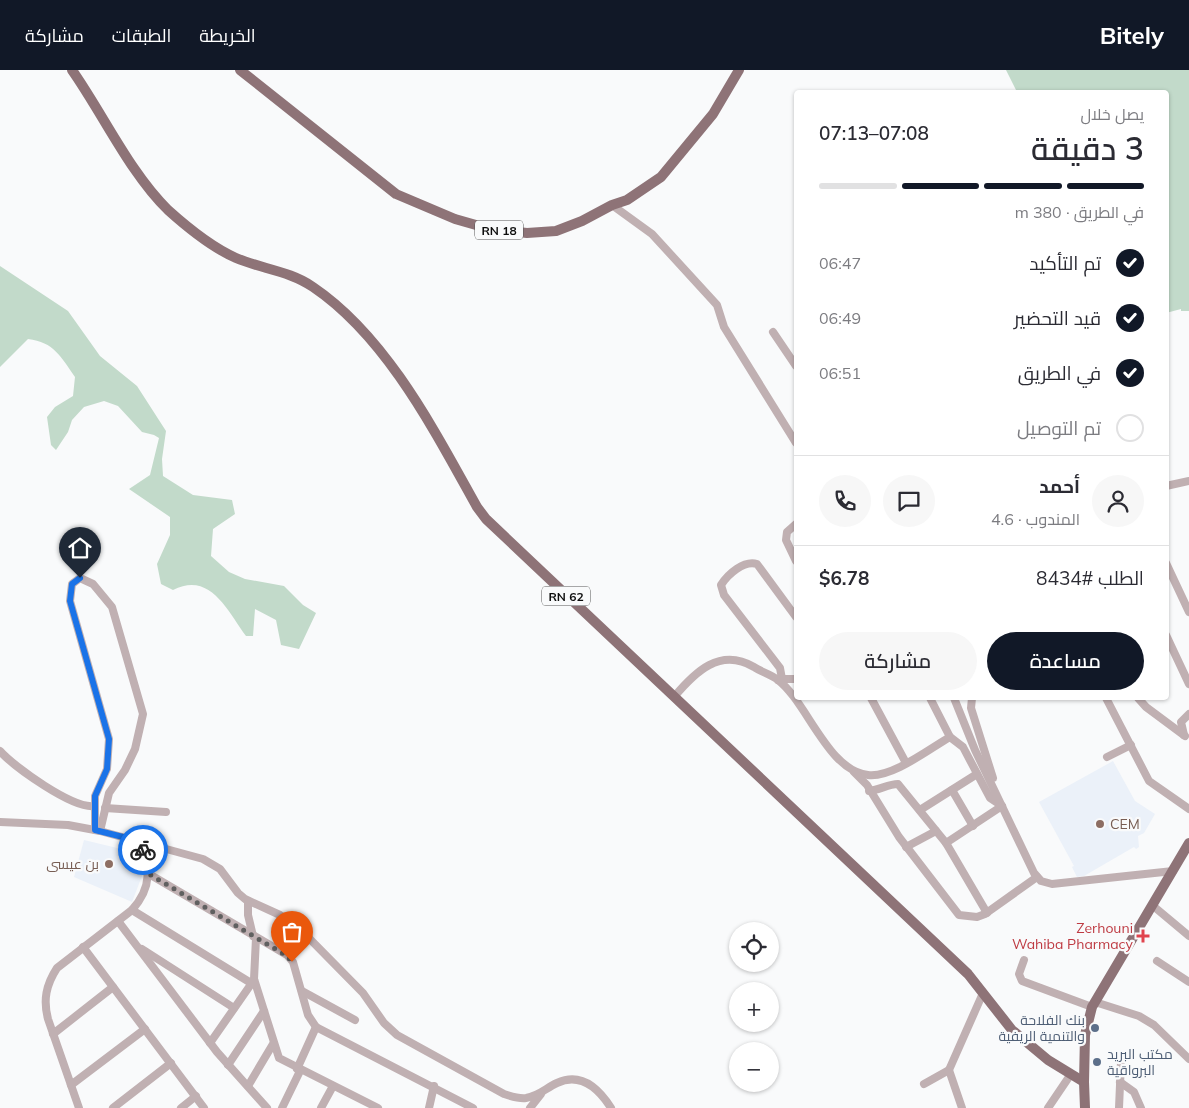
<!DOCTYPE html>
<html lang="ar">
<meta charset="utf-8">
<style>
:root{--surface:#fff;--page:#f7f7f7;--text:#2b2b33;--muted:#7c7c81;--line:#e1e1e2;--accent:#111827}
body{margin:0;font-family:Mulish,Cairo,sans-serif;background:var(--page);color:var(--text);direction:rtl;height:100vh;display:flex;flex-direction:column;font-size:19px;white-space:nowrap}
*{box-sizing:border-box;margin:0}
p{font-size:16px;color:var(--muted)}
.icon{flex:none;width:28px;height:28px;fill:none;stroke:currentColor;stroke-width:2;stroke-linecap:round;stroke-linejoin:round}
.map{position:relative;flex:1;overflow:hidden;direction:ltr}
.side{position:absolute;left:794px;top:20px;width:375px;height:610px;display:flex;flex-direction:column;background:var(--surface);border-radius:5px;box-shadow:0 1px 4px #0004;direction:rtl}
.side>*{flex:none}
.fabs{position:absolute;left:729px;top:852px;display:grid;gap:10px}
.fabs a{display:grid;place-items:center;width:50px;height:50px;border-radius:50%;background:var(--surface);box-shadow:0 1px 4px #0004;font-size:25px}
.pin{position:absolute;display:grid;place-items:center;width:42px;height:42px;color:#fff;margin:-51px -21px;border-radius:50% 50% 50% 0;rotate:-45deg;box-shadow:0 0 5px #0007}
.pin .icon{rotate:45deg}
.courier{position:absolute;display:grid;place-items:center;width:50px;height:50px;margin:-25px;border:4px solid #1a73e8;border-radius:50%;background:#fff;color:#222;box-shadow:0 1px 6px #0007}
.overview em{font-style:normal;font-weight:600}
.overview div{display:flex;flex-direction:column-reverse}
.overview{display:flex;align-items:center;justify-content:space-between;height:85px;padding:0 25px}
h1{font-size:32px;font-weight:600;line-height:38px}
.bar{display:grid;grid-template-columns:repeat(4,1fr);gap:8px 5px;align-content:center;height:60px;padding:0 25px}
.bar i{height:6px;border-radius:4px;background:var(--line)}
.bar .selected{background:var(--accent)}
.bar p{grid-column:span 4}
.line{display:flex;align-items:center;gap:12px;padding:0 25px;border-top:1px solid var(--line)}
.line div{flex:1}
.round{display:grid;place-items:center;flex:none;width:52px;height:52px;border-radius:26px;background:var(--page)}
ol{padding:0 25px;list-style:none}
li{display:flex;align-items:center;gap:15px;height:55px}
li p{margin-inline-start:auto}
li .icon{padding:5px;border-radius:50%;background:var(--accent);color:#fff;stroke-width:4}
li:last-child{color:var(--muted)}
li i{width:28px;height:28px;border:2px solid var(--line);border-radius:50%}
.cta{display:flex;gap:10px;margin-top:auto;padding:10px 25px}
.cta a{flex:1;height:58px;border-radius:30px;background:var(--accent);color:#fff;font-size:20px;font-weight:600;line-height:58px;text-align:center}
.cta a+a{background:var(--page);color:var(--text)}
header{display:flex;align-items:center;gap:30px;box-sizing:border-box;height:70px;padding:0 25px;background:var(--accent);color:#fff}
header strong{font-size:24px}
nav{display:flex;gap:28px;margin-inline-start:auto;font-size:18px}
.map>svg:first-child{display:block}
.built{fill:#ebf1f9}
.green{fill:#c2daca}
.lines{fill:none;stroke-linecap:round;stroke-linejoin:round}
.minor{stroke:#c0b0b2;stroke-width:8}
.major{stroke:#8e7377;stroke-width:10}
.done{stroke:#606060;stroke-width:5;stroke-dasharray:0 9}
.route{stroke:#1a73e8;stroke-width:6}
.education-dot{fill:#8d6e63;stroke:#f9fafb;stroke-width:2}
.health-dot{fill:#e0444e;stroke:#f9fafb;stroke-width:2}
.service-dot{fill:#5c6f8a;stroke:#f9fafb;stroke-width:2}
.labels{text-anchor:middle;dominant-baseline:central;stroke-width:4.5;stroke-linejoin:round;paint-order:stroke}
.shield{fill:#f9fafb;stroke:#545454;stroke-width:1}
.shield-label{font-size:12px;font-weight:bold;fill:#0d0d0d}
.education-label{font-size:14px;fill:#785e54;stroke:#f9fafb;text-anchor:start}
.health-label{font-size:14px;fill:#be3a42;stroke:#f9fafb;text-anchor:end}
.service-label{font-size:14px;fill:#4e5e75;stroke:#f9fafb;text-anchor:end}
</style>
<header>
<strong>Bitely</strong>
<nav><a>الخريطة</a><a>الطبقات</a><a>مشاركة</a></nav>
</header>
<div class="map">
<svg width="1189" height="1038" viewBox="0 0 1189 1038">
<rect width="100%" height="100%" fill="#f9fafb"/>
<g class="built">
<polygon points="1113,691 1135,731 1155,744 1144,763 1138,766 1139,777 1136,779 1134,777 1084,806 1077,807 1072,797 1074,796 1039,732"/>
<polygon points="84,770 138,783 142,806 132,832 74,807"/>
</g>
<g class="green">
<polygon points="1006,0 1189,0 1189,241 1181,241 1181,239 1166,243 1166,22 1017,22"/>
<path d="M0 196 68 241 100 286 137 316 166 361 162 389 163 406 193 425 232 430 235 444 213 459 211 486 229 502 245 509 284 516 303 535 316 543 299 579 281 575 276 550 255 539 253 566H246C227 540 210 501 173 520L161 514 157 494 170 465V447L129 419 150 405 159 368 154 365 142 362 118 336 104 331 84 337 72 350 68 362 56 380 51 375 47 347 55 337 73 326 75 307C61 287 54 272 28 269L0 297Z"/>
</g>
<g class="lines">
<g class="minor">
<polyline points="612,135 652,164 717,235 724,257 796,373"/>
<polyline points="773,262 796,296"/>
<polyline points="1166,416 1189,411"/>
<polyline points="796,454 787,462 786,470 796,491"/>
<polyline points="1166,493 1189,542"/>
<polyline points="1166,565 1189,614"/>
<polyline points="782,609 796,609"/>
<path d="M778 610 782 609 780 598 724 525 721 515C728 504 744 490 757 494L796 547"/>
<path d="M674 627C695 602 720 577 754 597 761 602 771 604 778 610 807 632 828 701 868 705 892 708 929 679 950 667"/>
<polyline points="871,628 906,693"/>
<polyline points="930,628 950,667 963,677 990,728 1002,736"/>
<polyline points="954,628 975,680 1034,803 1041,811 1052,814 1173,801"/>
<polyline points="972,628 971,638 993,708"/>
<polyline points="1106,628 1149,711 1189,739"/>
<polyline points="1138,628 1146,637 1185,666"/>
<polyline points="1184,665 1181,652 1189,644"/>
<path d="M0 681C14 697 73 739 94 736"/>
<polyline points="1107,687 1131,675"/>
<polyline points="854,702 867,715 899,767 959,845 977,847 985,844 1037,807"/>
<polyline points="952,720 973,756"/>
<path d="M869 721C880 720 888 714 898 714L946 773 987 843"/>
<polyline points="105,738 166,742"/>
<polyline points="920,740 977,704"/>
<path d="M0 752 68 755 100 761 203 789 220 799 238 823 245 829 280 845 300 859 363 923 384 953 397 965 504 1024C511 1026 518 1029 526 1028 539 1026 546 1018 557 1013 581 1002 599 1019 611 1038"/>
<polyline points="95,760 95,726 107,699 109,669 70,531 72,514 80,508 93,514 112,537 143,644 135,679 125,700 109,723 100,761"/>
<polyline points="946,773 1002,736"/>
<polyline points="906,777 936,761"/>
<polyline points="149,804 287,885 293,892 308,945 316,957 473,1038"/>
<polyline points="248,831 248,845 253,866"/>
<polyline points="1152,835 1189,866"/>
<polyline points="132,840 251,913"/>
<polyline points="118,851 217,982 267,1038"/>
<polyline points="256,868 254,909 279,988 378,1038"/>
<polyline points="83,877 204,1038"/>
<polyline points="142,879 234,938"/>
<polyline points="1024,890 1019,904 1022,911 1092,937"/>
<polyline points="1157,891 1189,912"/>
<polyline points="302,921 355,950"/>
<polyline points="1095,932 1139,946 1154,955 1189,989"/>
<polyline points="53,964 113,917"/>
<polyline points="210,973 254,910"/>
<polyline points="228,995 264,941"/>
<polyline points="297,999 316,957"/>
<polyline points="1120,1012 1134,1022 1141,1038"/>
<polyline points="924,1014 949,1000"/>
<polyline points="71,1015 145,959"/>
<polyline points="248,1016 273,974"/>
<path d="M79 1038 48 949C43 930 46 915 57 898L132 840C153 816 150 798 139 771"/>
<polyline points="113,1038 171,993"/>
<polyline points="181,1038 196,1026"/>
<polyline points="282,1038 300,1001"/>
<polyline points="321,1038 333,1016"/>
<polyline points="429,1038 434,1016"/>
<polyline points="530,1038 541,1024"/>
<polyline points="962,1038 949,1000 983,923"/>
<polyline points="1048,1038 1071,1004"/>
<polyline points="1119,1038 1121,992"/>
</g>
<g class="major">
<path d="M72 0C103 44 130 103 168 140 188 158 211 177 236 188 262 199 290 201 313 217 387 267 435 362 477 437L486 449 968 904 1012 960 1048 990 1084 1012 1085 1038"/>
<polyline points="240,0 396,124 455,149 490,159 527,163 556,161 582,151 612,135 627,130 661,107 713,44 739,0"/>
<polyline points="1084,1012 1085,965 1092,937 1189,773"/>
</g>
</g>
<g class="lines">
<polyline class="done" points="143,780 148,794 149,804 287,886 292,892"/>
<polyline class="route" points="80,508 72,514 70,531 109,669 107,699 95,726 95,760 139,771 143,780"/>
</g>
<g class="education-dot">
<circle cx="1100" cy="754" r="5"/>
<circle cx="109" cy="794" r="5"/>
</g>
<path class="health-dot" d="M1140.5 858.5h5v5h5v5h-5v5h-5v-5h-5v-5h5z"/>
<g class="service-dot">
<circle cx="1095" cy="958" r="5"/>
<circle cx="1097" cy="992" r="5"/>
</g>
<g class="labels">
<g class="shield">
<rect x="475" y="150.5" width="48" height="19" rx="4"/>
<rect x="542" y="516.5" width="48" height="19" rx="4"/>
</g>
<g class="shield-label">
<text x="499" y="160">RN 18</text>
<text x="566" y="526">RN 62</text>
</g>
<g class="education-label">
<text x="1110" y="754">CEM</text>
<text x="99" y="794" text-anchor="end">بن عيسى</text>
</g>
<g class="health-label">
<text x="1133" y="858">Zerhouni<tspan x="1133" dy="16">Wahiba Pharmacy</tspan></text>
</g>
<g class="service-label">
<text x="1085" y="950">بنك الفلاحة<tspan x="1085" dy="16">والتنمية الريفية</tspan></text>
<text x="1107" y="984" text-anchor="start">مكتب البريد<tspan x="1107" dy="16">البرواقية</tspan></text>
</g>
</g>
</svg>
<div class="fabs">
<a><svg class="icon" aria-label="locate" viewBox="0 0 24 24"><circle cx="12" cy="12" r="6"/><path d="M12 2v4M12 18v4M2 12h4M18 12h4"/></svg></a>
<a>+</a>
<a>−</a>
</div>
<div class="pin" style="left:292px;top:892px;background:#ea580c"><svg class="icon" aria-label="bag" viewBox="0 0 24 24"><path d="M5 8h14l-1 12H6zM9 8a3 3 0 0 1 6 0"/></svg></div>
<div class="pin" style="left:80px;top:508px;background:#1f2937"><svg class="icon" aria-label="home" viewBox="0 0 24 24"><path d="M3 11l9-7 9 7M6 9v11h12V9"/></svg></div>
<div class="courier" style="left:143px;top:780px"><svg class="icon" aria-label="bike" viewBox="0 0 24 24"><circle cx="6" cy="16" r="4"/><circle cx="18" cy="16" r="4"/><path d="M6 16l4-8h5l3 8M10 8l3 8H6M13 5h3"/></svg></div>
<section class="side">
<div class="overview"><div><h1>3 دقيقة</h1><p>يصل خلال</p></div><em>07:08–07:13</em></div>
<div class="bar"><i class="selected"></i><i class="selected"></i><i class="selected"></i><i></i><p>في الطريق · 380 m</p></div>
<ol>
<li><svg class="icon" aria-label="check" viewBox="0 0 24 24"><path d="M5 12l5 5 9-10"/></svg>تم التأكيد<p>06:47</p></li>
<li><svg class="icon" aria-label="check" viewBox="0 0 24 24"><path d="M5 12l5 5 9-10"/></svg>قيد التحضير<p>06:49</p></li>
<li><svg class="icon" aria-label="check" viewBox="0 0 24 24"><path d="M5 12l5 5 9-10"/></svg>في الطريق<p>06:51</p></li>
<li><i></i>تم التوصيل</li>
</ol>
<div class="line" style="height:90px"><a class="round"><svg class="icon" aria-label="person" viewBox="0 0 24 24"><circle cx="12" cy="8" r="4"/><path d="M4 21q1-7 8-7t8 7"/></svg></a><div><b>أحمد</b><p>المندوب · 4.6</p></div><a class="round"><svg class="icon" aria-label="chat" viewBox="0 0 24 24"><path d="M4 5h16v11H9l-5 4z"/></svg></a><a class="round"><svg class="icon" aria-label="phone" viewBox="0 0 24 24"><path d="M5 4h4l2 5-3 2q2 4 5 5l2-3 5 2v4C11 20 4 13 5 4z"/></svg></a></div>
<div class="line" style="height:65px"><div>الطلب #8434</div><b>$6.78</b></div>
<div class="cta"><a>مساعدة</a><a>مشاركة</a></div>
</section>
</div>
